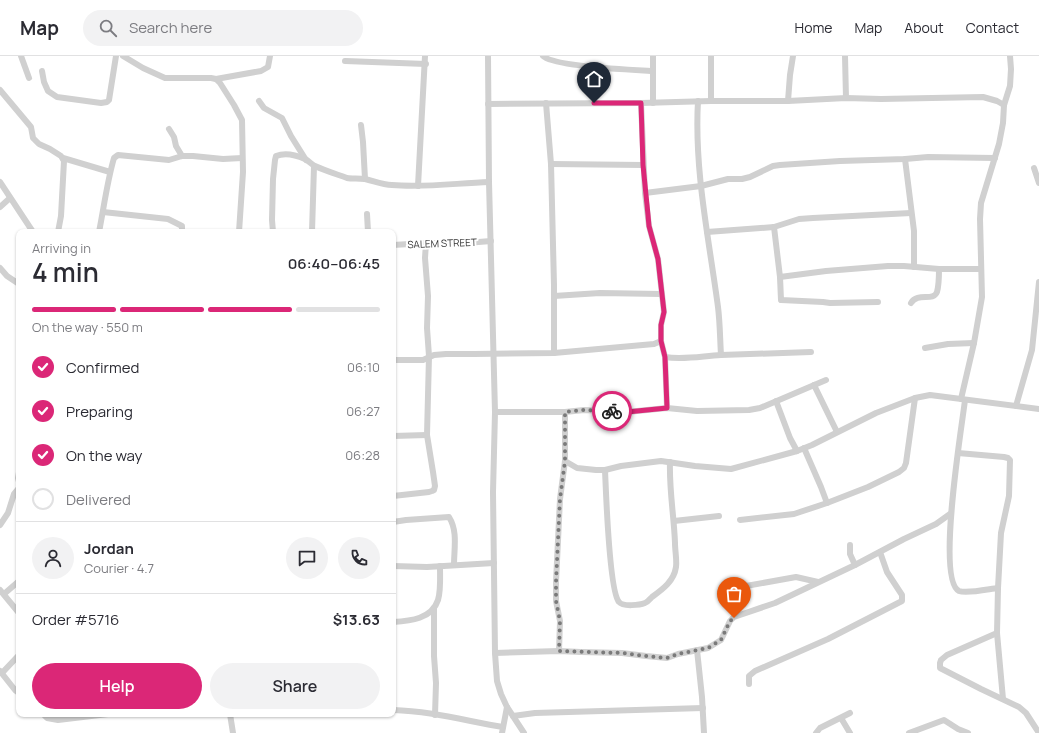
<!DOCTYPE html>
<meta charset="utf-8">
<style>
:root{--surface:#fff;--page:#f2f2f3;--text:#2b2b33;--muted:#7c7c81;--line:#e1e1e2;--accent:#db2777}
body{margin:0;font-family:Manrope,sans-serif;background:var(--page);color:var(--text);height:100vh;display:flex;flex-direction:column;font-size:15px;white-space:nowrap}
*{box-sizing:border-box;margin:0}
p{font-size:13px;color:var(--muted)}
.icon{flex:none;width:22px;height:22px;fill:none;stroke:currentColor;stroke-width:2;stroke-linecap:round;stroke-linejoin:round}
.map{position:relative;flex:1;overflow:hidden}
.panel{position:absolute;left:16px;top:173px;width:380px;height:488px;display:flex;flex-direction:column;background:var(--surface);border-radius:8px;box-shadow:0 1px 3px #0004}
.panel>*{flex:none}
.pin{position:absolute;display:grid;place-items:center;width:34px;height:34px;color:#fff;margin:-41px -17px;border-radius:50% 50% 50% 0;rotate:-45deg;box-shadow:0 0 4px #0007}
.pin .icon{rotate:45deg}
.courier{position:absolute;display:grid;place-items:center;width:40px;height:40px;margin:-20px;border:3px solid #db2777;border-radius:50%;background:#fff;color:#222;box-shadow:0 1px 5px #0007}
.headline em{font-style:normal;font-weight:600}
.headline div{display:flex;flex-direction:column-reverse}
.headline{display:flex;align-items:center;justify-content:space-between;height:68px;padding:0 16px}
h1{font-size:26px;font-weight:600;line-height:30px}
.bar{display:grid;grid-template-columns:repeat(4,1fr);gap:6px 4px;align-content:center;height:48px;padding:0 16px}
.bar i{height:5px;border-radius:3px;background:var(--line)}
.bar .active{background:var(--accent)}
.bar p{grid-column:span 4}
.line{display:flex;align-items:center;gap:10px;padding:0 16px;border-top:1px solid var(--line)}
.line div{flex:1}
.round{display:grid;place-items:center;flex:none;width:42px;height:42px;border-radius:21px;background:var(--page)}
ol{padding:0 16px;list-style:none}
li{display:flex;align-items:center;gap:12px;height:44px}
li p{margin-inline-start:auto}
li .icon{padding:4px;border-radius:50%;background:var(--accent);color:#fff;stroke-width:4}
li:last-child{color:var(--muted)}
li i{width:22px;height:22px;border:2px solid var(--line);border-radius:50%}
.action{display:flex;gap:8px;margin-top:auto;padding:8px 16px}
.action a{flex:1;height:46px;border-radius:24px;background:var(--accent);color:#fff;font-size:16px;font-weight:600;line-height:46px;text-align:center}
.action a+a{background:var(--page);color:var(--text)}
header{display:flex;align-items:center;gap:24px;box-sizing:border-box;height:56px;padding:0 20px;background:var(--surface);border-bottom:1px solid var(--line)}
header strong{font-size:19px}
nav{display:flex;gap:22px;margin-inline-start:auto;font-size:14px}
.search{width:280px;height:36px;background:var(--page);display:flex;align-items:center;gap:10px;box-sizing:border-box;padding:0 14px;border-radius:22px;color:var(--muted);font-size:15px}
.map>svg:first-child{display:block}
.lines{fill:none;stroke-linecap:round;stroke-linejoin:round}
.minor{stroke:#d0d0d0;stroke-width:6}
.done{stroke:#7a7a7a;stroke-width:4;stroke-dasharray:0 7.2}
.route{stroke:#db2777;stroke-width:5}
.labels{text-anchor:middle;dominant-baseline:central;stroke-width:4;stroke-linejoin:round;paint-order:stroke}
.street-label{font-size:10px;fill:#333;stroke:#fff}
</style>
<header>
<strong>Map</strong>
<div class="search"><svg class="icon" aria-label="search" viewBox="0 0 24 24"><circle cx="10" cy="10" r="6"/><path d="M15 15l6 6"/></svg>Search here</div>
<nav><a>Home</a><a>Map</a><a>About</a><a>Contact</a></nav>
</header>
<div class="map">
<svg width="1039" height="677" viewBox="0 0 1039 677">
<rect width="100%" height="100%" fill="#fff"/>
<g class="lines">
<g class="minor">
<polyline points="21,0 29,22"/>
<polyline points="123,0 143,12 165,22 211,22 216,23 220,27 234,49 242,64 243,116 239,176"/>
<polyline points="488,0 489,126 495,356 493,436 495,597 497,625 501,638 507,651 524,677"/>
<path d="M543 0C554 11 634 14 653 15"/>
<polyline points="845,0 846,42"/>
<polyline points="345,5 426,8"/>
<polyline points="42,15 44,26 48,35 57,41 101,47 107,46 109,44 116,0"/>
<polyline points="216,23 261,15 268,11 270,0"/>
<polyline points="0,34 31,71 33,82 39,88 50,93 61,100 64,105 61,160 58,176"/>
<polyline points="259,45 264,52 282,62 291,80 306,104"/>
<path d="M698 45C694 114 709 183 718 251 720 267 720 283 721 299"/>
<polyline points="711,45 711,0"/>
<polyline points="788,45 790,19 793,0"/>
<polyline points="546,47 551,108 554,229 554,297"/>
<polyline points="641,47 645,137 649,170 658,203 664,256 661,269 661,285 665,301 667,352"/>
<polyline points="653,47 653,0"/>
<polyline points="488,48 641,47 711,45 788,45 846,42 881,43 983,41 997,45 1004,49"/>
<polyline points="361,69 363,86 365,123"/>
<polyline points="169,73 174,81 176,90 182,100"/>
<polyline points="63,102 110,116"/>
<polyline points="905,103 914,175 914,211"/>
<polyline points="551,108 643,109"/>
<polyline points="1034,112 1039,127"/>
<polyline points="0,126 33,176"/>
<polyline points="418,130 425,0"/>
<polyline points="645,137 701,130 728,123 742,123 750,121 773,110 780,109 840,105 905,103 928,101 995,102"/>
<polyline points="0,151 10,142"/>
<polyline points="103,156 168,163 182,170 182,176"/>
<polyline points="367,158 368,176"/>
<polyline points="774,171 780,221 781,244 823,246 830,247 878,246"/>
<path d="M99 176C104 151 107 126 114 102L118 99 169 104 182 100H193L223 103 242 102"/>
<path d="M273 176 272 164 273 123 275 104 276 100C286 96 296 99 305 103 309 105 312 109 315 110 326 115 336 118 347 122 352 123 359 122 365 123 374 125 382 129 392 129 424 132 457 127 489 126"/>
<polyline points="312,176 314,110"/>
<polyline points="707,176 774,171 799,163 813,162 911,157"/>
<polyline points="393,189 426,187 466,187 491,185"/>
<polyline points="0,212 7,220 19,228"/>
<polyline points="780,221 826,215 888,210 904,210 939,213 981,213"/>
<polyline points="554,240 600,237 661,238"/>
<path d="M911 247C918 236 933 246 937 236 939 229 939 220 939 213"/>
<polyline points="925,292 948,288 974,287"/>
<path d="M665 301C684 304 702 300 721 299 751 298 781 297 811 296"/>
<polyline points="393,304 423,304 434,299 446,298 474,298 554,297 654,288 661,285"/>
<polyline points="814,329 837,376"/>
<polyline points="961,343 974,287 982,241 980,163 981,147 999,88 1003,67 1004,49 1010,30 1011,13 1010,0"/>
<path d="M965 344C962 370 936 524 959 535 967 538 989 533 998 532"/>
<polyline points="776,345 790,382 797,395"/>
<polyline points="1016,350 1032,294 1039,226"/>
<polyline points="495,356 565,356 584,354 627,356 667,352 697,355 749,354 760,352 826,324"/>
<polyline points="393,380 427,379"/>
<polyline points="804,392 821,431 827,447"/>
<polyline points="958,397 1004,401 1008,402 1010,404 1009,440 1001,477 998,532 997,577 1003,643"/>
<polyline points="565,405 577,412 596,414 605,414 621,410 661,405 695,410 731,413 797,395 812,389 876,357 915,342 930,339 1039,353"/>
<path d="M605 414C606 435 609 535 619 546 623 551 640 549 645 547 648 546 650 543 652 541 663 533 674 525 676 511 677 504 675 495 675 487 674 460 669 433 670 406"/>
<polyline points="19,416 18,422 19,426"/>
<polyline points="393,440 429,436 432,435 434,434 435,430 433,416 427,379 429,300 427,272 428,240 425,202 426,187"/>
<polyline points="740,464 794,458 827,447 868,431 899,416 904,412 906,407 915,342"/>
<polyline points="674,465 719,460"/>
<path d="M393 466 406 464 449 461C458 475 454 493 454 509"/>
<polyline points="0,469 8,457 14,438 19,432"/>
<polyline points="850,489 850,498 855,509"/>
<polyline points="393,510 427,511 494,507"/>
<polyline points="746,530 796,521 818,526"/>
<polyline points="0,534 19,557"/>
<polyline points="4,538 19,525"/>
<polyline points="434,552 434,600 436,627 435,659"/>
<path d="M393 566C410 565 432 563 438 544 441 534 440 521 440 510"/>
<polyline points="997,577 947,599 941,604 940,607 940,612 981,633 1019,651 1026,657 1039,677"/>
<polyline points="697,594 702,641 704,677"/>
<polyline points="559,595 560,565 556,545 556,526 560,443 565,405 565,356"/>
<polyline points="495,597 559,595 581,596 622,597 646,600 667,602 678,598 708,592 721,584 730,565 734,561 775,547 855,509 904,483 936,468 950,458"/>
<polyline points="0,615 15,634 19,637"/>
<polyline points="2,617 19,599"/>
<polyline points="749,628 749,620 755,615 828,583 902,545 902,539 887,516 880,496"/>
<path d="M393 654C430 655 467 665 503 671"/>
<polyline points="43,658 47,662 58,664 108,658"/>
<polyline points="230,658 233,677"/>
<polyline points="513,660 535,657 703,652"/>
<polyline points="841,662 850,677"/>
<polyline points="502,677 507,651"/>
<polyline points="816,677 820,672 850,657"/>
<polyline points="909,677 944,664 958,673 968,677"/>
</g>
</g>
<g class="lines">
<polyline class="done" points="612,355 584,354 565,356 565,405 560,443 556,526 556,545 560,565 559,595 622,597 646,600 667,602 678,598 708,592 721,584 730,565 734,562"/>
<polyline class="route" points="594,47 641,47 643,109 648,159 649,170 658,203 664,256 661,269 661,285 665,301 667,352 627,356 612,355"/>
</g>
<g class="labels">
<g class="street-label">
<text transform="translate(442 187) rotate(-2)">SALEM STREET</text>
</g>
</g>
</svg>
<div class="pin" style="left:734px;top:562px;background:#ea580c"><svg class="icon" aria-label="bag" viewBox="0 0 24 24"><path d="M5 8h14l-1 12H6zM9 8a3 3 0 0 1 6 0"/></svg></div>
<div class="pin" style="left:594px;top:47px;background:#1f2937"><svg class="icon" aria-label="home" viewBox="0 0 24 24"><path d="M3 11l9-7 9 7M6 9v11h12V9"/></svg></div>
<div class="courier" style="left:612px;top:355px"><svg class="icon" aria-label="bike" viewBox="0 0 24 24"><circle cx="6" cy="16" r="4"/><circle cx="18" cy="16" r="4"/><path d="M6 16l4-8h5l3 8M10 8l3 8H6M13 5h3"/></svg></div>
<section class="panel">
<div class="headline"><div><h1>4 min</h1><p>Arriving in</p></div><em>06:40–06:45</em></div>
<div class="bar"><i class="active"></i><i class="active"></i><i class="active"></i><i></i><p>On the way · 550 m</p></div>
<ol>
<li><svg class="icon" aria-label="check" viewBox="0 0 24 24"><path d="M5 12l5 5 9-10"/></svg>Confirmed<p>06:10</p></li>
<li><svg class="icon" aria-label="check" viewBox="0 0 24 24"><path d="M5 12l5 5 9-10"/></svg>Preparing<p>06:27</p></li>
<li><svg class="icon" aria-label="check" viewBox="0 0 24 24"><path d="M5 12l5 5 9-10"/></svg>On the way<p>06:28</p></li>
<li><i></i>Delivered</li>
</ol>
<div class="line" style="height:72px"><a class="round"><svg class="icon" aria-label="person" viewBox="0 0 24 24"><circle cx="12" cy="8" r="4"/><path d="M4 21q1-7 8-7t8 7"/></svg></a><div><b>Jordan</b><p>Courier · 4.7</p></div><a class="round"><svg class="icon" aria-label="chat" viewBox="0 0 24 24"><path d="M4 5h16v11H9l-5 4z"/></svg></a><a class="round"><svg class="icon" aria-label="phone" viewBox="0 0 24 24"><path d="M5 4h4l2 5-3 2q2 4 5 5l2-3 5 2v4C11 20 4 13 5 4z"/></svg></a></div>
<div class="line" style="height:52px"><div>Order #5716</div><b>$13.63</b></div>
<div class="action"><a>Help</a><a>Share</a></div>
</section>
</div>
